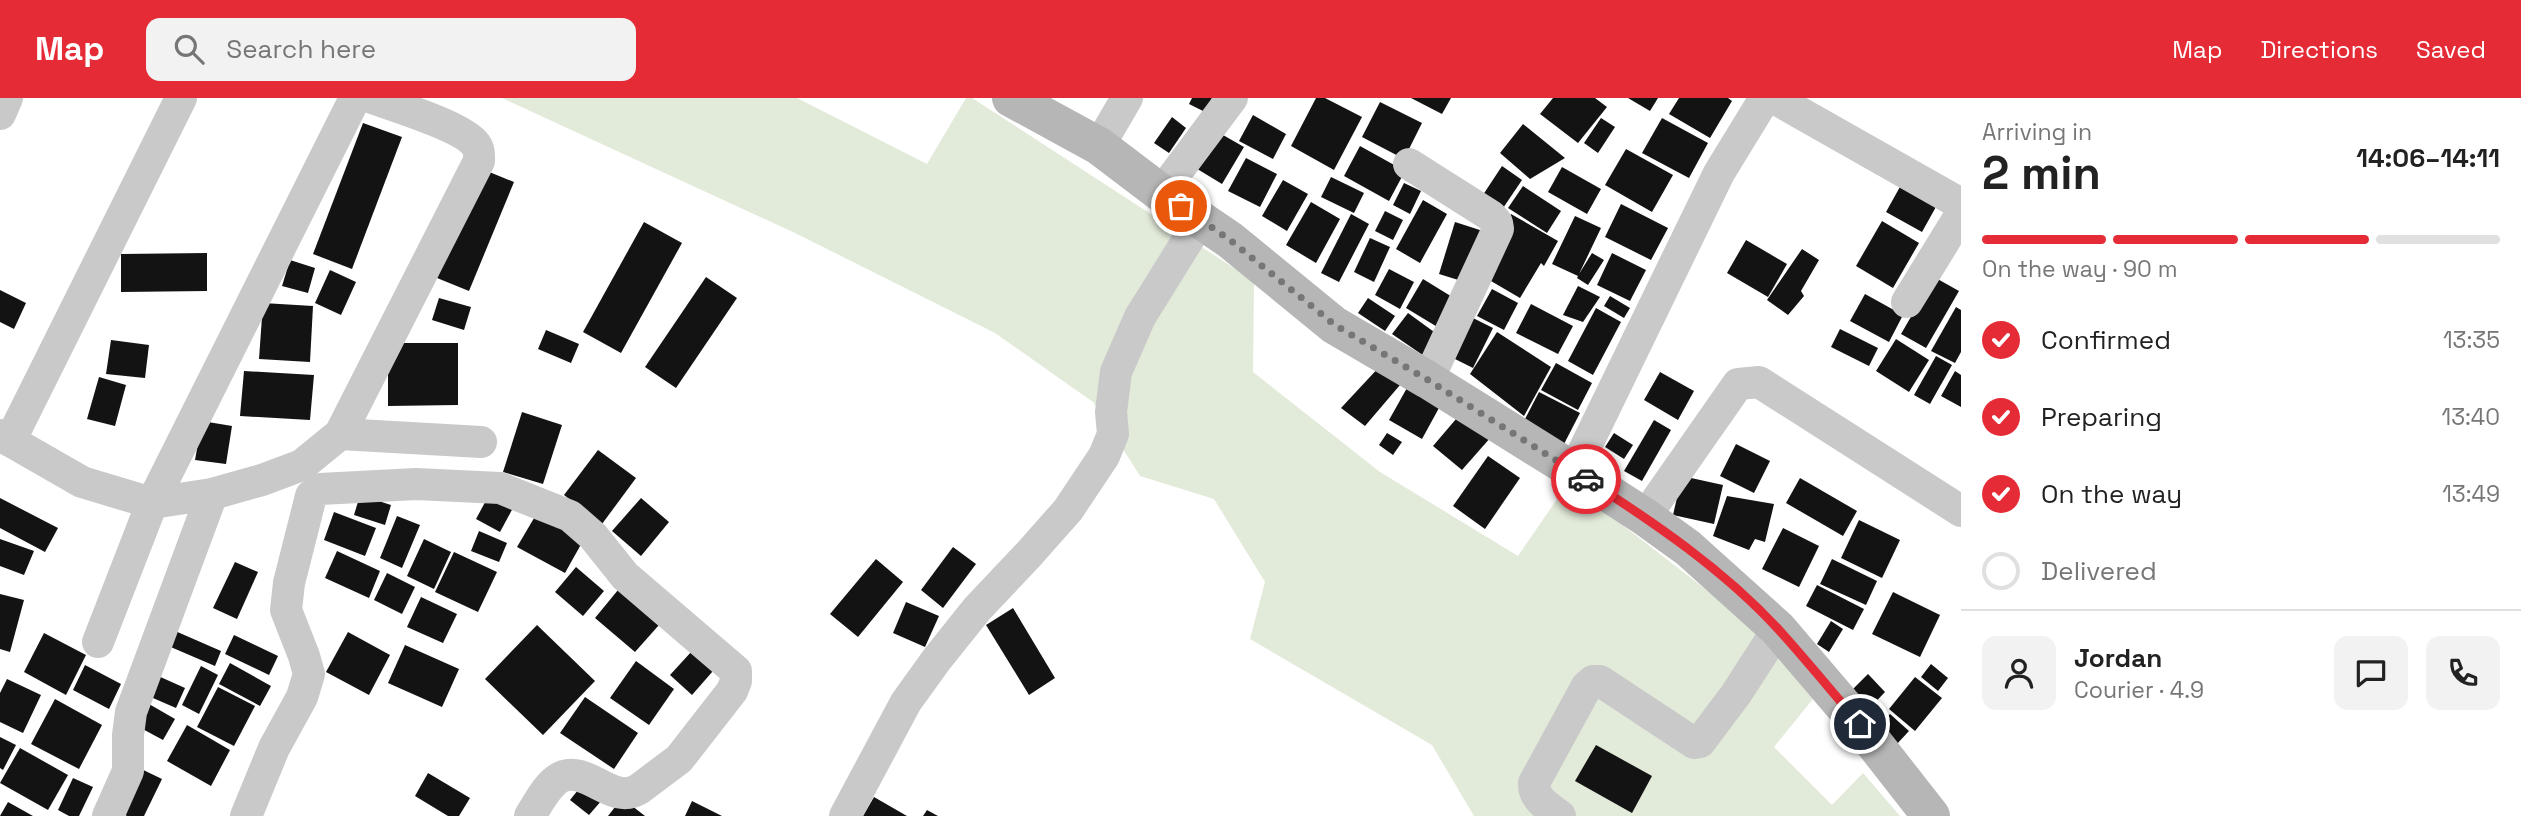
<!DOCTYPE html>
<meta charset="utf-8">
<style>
:root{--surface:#fff;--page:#f2f2f2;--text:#222;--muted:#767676;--line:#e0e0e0;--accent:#e52c36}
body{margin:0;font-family:"Space Grotesk",sans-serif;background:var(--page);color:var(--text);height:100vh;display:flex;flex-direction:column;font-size:26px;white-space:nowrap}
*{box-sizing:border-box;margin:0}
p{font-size:23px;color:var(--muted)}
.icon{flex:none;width:38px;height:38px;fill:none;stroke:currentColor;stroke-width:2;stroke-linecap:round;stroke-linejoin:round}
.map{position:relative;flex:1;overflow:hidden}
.side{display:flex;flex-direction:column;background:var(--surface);width:560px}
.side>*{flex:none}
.pin{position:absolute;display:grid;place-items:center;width:60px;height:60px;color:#fff;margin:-30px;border:4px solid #fff;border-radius:50%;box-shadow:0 2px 7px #0007}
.courier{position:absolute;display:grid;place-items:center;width:70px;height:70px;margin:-35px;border:5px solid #e52c36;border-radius:50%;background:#fff;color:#222;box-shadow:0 2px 9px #0007}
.head em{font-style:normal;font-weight:700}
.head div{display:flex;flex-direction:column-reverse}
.head{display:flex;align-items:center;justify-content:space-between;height:119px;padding:0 21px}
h1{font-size:46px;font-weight:700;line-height:52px}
.bar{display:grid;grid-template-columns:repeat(4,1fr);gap:10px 7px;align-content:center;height:84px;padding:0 21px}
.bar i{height:9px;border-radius:5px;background:var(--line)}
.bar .selected{background:var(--accent)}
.bar p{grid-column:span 4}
.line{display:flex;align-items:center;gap:18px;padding:0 21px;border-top:2px solid var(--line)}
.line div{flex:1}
.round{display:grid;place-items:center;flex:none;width:74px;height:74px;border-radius:14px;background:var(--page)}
ol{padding:0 21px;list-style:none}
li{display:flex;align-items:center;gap:21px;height:77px}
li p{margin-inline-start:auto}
li .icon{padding:7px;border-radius:50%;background:var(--accent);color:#fff;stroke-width:4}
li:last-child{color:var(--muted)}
li i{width:38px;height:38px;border:4px solid var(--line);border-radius:50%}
header{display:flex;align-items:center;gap:42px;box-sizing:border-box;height:98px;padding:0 35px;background:var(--accent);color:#fff}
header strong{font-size:33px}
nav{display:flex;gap:38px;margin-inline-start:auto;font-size:24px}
.search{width:490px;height:63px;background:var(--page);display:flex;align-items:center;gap:18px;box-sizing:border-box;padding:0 24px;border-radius:14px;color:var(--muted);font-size:26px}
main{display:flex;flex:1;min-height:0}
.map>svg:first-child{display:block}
.green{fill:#e2ead9}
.building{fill:#131313}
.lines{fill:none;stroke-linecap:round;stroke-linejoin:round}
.street{stroke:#c9c9c9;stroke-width:32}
.secondary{stroke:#b6b6b6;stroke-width:38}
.done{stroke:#767676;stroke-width:7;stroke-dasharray:0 12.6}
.route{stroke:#e52c36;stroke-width:9}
</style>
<header>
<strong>Map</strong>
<div class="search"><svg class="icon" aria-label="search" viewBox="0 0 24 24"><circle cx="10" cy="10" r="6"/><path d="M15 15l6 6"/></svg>Search here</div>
<nav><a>Map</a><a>Directions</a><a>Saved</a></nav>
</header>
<main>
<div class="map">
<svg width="1961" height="718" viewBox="0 0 1961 718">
<rect width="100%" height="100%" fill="#fff"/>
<polygon class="green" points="502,0 797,0 927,66 966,0 972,0 1254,183 1253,274 1380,374 1518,458 1568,385 1748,524 1813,601 1774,649 1832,707 1863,675 1900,718 1474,718 1432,647 1250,541 1265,484 1214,401 1140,378 1093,304 995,235 793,134"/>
<g class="building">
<polygon points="1192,0 1212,0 1205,14 1189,6"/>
<polygon points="1316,0 1325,0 1362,19 1334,72 1291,48"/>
<polygon points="1411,0 1451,0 1442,16"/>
<polygon points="1553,0 1595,0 1607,9 1578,45 1540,16"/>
<polygon points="1628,0 1658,0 1650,13"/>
<polygon points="1679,0 1728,0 1732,3 1710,40 1669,16"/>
<polygon points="1380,4 1422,25 1404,61 1362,39"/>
<polygon points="1253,17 1286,36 1273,61 1239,43"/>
<polygon points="1172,19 1186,30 1169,55 1154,45"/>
<polygon points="1601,20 1615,29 1598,55 1584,45"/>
<polygon points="1662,20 1708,45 1689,80 1642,55"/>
<polygon points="363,25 402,39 352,171 313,156"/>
<polygon points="1523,26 1565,60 1530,81 1500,55"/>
<polygon points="1216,33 1244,49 1222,86 1194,69"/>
<polygon points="1360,48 1405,73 1389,103 1344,78"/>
<polygon points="1626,51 1673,77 1652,114 1605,87"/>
<polygon points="1246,60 1277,76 1260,109 1228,93"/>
<polygon points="1502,68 1522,82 1497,119 1477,106"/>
<polygon points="1562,69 1601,91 1587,116 1548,94"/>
<polygon points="482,71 514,84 469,193 437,180"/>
<polygon points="1331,79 1364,95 1354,115 1321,99"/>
<polygon points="1283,82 1308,96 1287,133 1262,118"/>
<polygon points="1404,85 1421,93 1410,116 1393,107"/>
<polygon points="1901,87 1937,107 1922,134 1886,114"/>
<polygon points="1523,88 1561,113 1547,135 1508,110"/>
<polygon points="1423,102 1447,116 1420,165 1396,151"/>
<polygon points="1311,104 1340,121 1316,165 1286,147"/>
<polygon points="1621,106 1668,130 1651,162 1605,139"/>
<polygon points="1385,113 1403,122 1393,142 1375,133"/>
<polygon points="1351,116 1369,126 1339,184 1321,175"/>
<polygon points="1511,116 1558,143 1544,168 1541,165 1520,200 1479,176"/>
<polygon points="1575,118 1601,130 1579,176 1592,155 1604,162 1588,187 1577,180 1578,178 1552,166"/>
<polygon points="1882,123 1919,145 1893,190 1856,168"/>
<polygon points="644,124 682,145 621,255 583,234"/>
<polygon points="1455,124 1483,133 1468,185 1439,176"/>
<polygon points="1370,140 1390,149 1374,184 1354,174"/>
<polygon points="1746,142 1787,166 1768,199 1727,175"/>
<polygon points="1802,151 1819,162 1801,193 1804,198 1788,217 1767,202"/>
<polygon points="207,155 207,193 121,194 121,156"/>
<polygon points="1612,155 1646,172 1630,203 1597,187"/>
<polygon points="290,162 315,170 308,195 282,188"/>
<polygon points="1389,171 1414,184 1400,211 1375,197"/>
<polygon points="330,172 356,184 341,217 315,205"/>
<polygon points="706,179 737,200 676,290 645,269"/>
<polygon points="1934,179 1959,193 1926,250 1901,236"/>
<polygon points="1423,181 1462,205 1444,233 1406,210"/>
<polygon points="1578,188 1600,199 1583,224 1563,217"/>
<polygon points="1492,191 1518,205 1504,232 1477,218"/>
<polygon points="0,192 26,205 14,231 0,224"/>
<polygon points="1865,196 1903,217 1889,244 1850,223"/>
<polygon points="1610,198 1630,210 1624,220 1604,208"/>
<polygon points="439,200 471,209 464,232 432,222"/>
<polygon points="1368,200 1395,218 1385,233 1358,215"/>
<polygon points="263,205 313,208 310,264 259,261"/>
<polygon points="1531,206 1573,228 1558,256 1516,235"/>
<polygon points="1956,209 1961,212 1961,254 1955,265 1931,253"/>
<polygon points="1596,210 1621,224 1593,277 1568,263"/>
<polygon points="1408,215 1441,239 1427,260 1392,236"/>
<polygon points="1463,215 1493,230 1473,270 1443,255"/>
<polygon points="1840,231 1878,250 1869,268 1831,249"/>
<polygon points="546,232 579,246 571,265 538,251"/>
<polygon points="1497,234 1551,269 1524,318 1470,276"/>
<polygon points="1896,241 1929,262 1909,294 1876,273"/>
<polygon points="111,242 149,247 145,280 106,276"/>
<polygon points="388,245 458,245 458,307 388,308"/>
<polygon points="1936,258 1952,267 1930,306 1914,297"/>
<polygon points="1556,265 1592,285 1578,312 1541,292"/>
<polygon points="1382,266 1400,287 1365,328 1341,310"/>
<polygon points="244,273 314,277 310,322 240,318"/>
<polygon points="1955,273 1961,277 1961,309 1941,298"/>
<polygon points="1660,274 1694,293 1678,322 1644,302"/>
<polygon points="99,279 126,287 115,328 87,321"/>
<polygon points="1412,281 1445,299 1422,341 1389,322"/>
<polygon points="1539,294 1580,315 1564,346 1523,325"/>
<polygon points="522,314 562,327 543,386 503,374"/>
<polygon points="1462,314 1491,339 1462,372 1433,348"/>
<polygon points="1654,322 1671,332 1642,383 1624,373"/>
<polygon points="202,323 232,328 226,366 195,362"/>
<polygon points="1387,335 1402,344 1393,357 1379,347"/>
<polygon points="1614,335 1633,347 1624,361 1605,349"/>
<polygon points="1736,346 1770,363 1754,395 1720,378"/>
<polygon points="598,352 636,380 602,426 564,397"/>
<polygon points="1488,358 1520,380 1485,431 1453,408"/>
<polygon points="1682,378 1723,387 1714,426 1673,417"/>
<polygon points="1800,380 1857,413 1843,438 1786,405"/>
<polygon points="490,395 514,408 500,434 476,421"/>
<polygon points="360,397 391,407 385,427 354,417"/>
<polygon points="1727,398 1774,406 1765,444 1755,441 1749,452 1713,438"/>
<polygon points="0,400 58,430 45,454 0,430"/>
<polygon points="641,400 669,424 641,458 612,433"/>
<polygon points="334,414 376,430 365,458 324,442"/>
<polygon points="537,415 584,441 565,475 517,449"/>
<polygon points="397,418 420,427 402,470 380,460"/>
<polygon points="1859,422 1900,442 1882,480 1841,460"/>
<polygon points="1783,430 1819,448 1799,489 1762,471"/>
<polygon points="479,433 507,445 499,464 471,453"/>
<polygon points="0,441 34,453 24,477 0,468"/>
<polygon points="424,441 451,454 434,491 407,478"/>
<polygon points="953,449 976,466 943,510 921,492"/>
<polygon points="337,453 380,473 369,500 325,480"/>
<polygon points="454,454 497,474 478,514 435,494"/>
<polygon points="876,461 903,484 858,539 830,516"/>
<polygon points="1832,461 1877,483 1866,507 1820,486"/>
<polygon points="235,464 258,474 237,521 213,510"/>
<polygon points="576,469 604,493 583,518 555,494"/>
<polygon points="387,475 415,489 402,516 374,502"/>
<polygon points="1817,487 1864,511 1853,532 1806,508"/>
<polygon points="618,492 659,527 635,554 595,520"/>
<polygon points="1893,494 1940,517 1920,559 1872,536"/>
<polygon points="0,496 24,502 10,554 0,551"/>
<polygon points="421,499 457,516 443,545 407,529"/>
<polygon points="906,504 939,518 925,549 893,535"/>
<polygon points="1013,510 1055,580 1029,597 986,527"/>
<polygon points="1831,523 1843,531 1829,554 1817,546"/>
<polygon points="537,527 595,583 543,637 485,581"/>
<polygon points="166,529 221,553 215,568 159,544"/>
<polygon points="348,534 390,557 369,597 326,574"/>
<polygon points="44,535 86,557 66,597 24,574"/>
<polygon points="234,537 278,558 269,577 225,556"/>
<polygon points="405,547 459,571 442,609 388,585"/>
<polygon points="692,553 713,573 692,597 670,577"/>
<polygon points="636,563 674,591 649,627 610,600"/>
<polygon points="230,565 271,588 260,608 219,586"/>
<polygon points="1931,566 1948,580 1938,593 1921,579"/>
<polygon points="85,567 121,586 109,611 73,592"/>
<polygon points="201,568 218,577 199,616 182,607"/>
<polygon points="1868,576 1885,594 1867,613 1849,595"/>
<polygon points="156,577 185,590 176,610 146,597"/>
<polygon points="1915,579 1942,600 1915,633 1889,611"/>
<polygon points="7,581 41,597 23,635 0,624 0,595"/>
<polygon points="218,589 255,608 234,648 197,629"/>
<polygon points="585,599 638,635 614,671 560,635"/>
<polygon points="55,601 102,627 79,671 31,646"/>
<polygon points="149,606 175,621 163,642 137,628"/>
<polygon points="1890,616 1909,633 1896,647 1878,630"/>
<polygon points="187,627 230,652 211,688 167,663"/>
<polygon points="0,639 16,647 3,672 0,670"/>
<polygon points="1596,647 1652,678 1632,715 1575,683"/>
<polygon points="20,650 68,677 48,712 0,685"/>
<polygon points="135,668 162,681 144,718 127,718 114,711"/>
<polygon points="428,675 470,700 459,718 448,718 415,698"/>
<polygon points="73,680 93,689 79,718 69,718 58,712"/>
<polygon points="582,687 602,702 589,717 570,702"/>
<polygon points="874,699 907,718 863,718"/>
<polygon points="622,700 645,718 608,718"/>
<polygon points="692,703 722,718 685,718"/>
<polygon points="8,704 33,718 0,718"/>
<polygon points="927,712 938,718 923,718"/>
</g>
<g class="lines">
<g class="street">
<polyline points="1774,0 1961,106"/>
<polyline points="0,16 7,0"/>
<polyline points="1099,48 1127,0"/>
<polyline points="1409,66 1491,118 1497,125 1498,131 1428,282"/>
<polyline points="1161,95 1232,0"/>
<polyline points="1907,204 1961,116"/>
<polyline points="340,336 481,344"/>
<path d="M0 337 82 384 152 405 212 396 262 382 302 367 340 336 479 63C479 58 480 52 476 47 464 29 395 8 372 0"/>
<polyline points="10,343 181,0"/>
<polyline points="1574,373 1719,75 1765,0"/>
<polyline points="1645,419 1738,286 1759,284 1961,413"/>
<polyline points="98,544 152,405 355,0"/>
<polyline points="108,718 128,673 128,637 131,614 212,396"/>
<path d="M246 718 274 650 302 599 309 576 304 558 286 512 289 485 311 398 320 391 416 386 500 390 570 418 593 438 625 478 736 573V583L732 593 679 661 639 691C612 708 588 667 561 679 547 686 538 706 530 718"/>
<polyline points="845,718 906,604 937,561 977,511 1029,456 1068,412 1104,358 1113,336 1111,314 1116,274 1140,219 1201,121"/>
<path d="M1560 718C1549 709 1533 701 1534 685L1587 588 1593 583H1600L1694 645 1700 644 1736 596 1778 531"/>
</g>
<polyline class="secondary" points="1011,0 1099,48 1161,95 1230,142 1334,227 1428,282 1574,373 1645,419 1688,450 1778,531 1859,626 1931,718"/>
</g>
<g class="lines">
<polyline class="done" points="1181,108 1230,142 1335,227 1428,282 1586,381"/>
<path class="route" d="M1586 381C1655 425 1724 472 1779 532 1807 563 1833 595 1860 626"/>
</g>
</svg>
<div class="pin" style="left:1181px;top:108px;background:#ea580c"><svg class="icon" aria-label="bag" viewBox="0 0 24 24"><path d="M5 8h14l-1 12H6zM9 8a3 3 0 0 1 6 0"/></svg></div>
<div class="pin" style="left:1860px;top:626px;background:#1f2937"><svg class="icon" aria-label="home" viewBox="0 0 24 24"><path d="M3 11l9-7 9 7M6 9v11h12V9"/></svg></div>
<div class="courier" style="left:1586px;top:381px"><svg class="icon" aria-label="car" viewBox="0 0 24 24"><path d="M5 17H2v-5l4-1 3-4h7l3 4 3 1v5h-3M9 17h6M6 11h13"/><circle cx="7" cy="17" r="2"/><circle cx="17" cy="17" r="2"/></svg></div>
</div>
<section class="side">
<div class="head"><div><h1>2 min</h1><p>Arriving in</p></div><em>14:06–14:11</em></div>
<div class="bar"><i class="selected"></i><i class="selected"></i><i class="selected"></i><i></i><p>On the way · 90 m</p></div>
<ol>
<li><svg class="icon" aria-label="check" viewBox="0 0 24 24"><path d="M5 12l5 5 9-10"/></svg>Confirmed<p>13:35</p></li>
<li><svg class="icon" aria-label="check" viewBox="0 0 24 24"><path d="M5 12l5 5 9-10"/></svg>Preparing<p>13:40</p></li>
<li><svg class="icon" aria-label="check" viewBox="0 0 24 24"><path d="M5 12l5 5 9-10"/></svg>On the way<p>13:49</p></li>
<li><i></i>Delivered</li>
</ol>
<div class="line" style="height:126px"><a class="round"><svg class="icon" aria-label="person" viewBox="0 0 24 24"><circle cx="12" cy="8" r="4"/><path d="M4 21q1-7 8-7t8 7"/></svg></a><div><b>Jordan</b><p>Courier · 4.9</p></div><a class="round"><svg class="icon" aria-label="chat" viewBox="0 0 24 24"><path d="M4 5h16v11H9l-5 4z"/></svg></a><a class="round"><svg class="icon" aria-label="phone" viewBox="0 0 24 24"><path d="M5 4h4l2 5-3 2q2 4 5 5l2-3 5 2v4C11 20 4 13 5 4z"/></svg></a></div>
</section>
</main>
